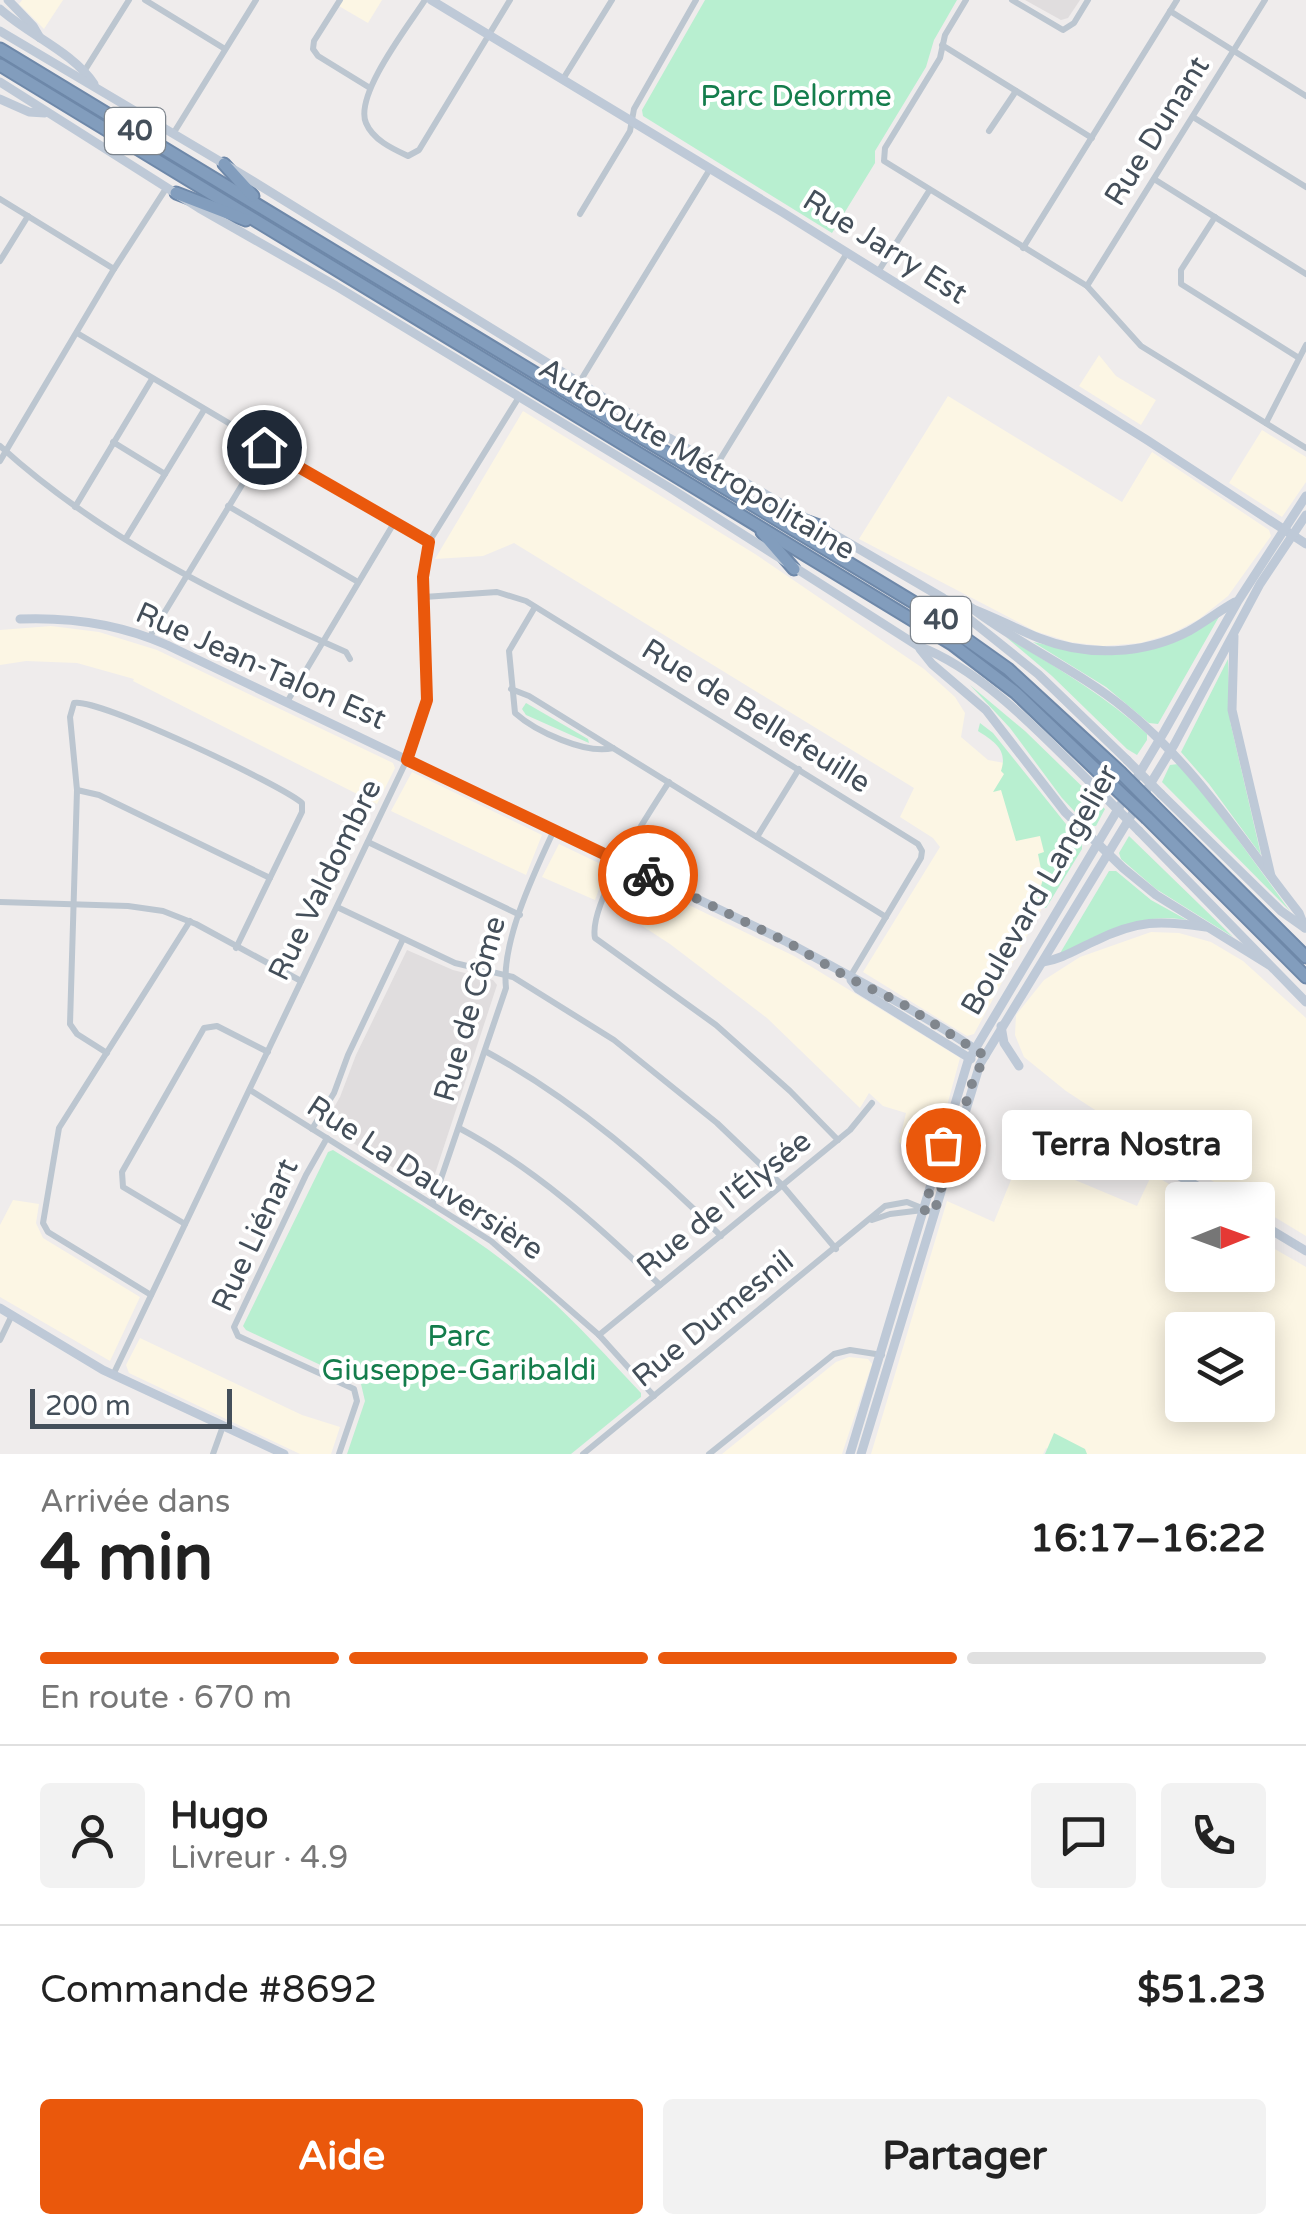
<!DOCTYPE html>
<html lang="fr">
<meta charset="utf-8">
<style>
:root{--surface:#fff;--page:#f2f2f2;--text:#222;--muted:#767676;--line:#e0e0e0;--accent:#ea580c}
body{margin:0;font-family:"Varela Round",sans-serif;background:var(--page);color:var(--text);height:100vh;display:flex;flex-direction:column;font-size:38px;white-space:nowrap}
*{box-sizing:border-box;margin:0}
p{font-size:32px;color:var(--muted)}
.icon{flex:none;width:55px;height:55px;fill:none;stroke:currentColor;stroke-width:2;stroke-linecap:round;stroke-linejoin:round}
.map{position:relative;height:1454px;overflow:hidden}
.side{display:flex;flex-direction:column;background:var(--surface);flex:1}
.side>*{flex:none}
.needle{width:65px;rotate:89deg}
.fabs{position:absolute;left:1165px;top:1182px;display:grid;gap:20px}
.fabs a{display:grid;place-items:center;width:110px;height:110px;border-radius:10px;background:var(--surface);box-shadow:0 5px 25px #0003;font-size:50px}
.scale{position:absolute;left:30px;bottom:25px;width:202px;box-sizing:border-box;padding-left:10px;border:5px solid #444f5a;border-top:0;font-size:28px;line-height:35px;white-space:nowrap;color:#444f5a;-webkit-text-stroke:8px #fff;paint-order:stroke}
.pin{position:absolute;display:grid;place-items:center;width:85px;height:85px;color:#fff;margin:-42px;border:5px solid #fff;border-radius:50%;box-shadow:0 2px 10px #0007}
.courier{position:absolute;display:grid;place-items:center;width:100px;height:100px;margin:-50px;border:8px solid #ea580c;border-radius:50%;background:#fff;color:#222;box-shadow:0 2px 12px #0007}
.bubble{position:absolute;height:70px;border-radius:10px;background:var(--surface);box-shadow:0 5px 25px #0003;font-size:32px;font-weight:700;line-height:70px;text-align:center}
.overview em{font-style:normal;font-weight:700}
.overview div{display:flex;flex-direction:column-reverse}
.overview{display:flex;align-items:center;justify-content:space-between;height:170px;padding:0 40px}
h1{font-size:65px;font-weight:700;line-height:75px}
.bar{display:grid;grid-template-columns:repeat(4,1fr);gap:15px 10px;align-content:center;height:120px;padding:0 40px}
.bar i{height:12px;border-radius:8px;background:var(--line)}
.bar .active{background:var(--accent)}
.bar p{grid-column:span 4}
.line{display:flex;align-items:center;gap:25px;padding:0 40px;border-top:2px solid var(--line)}
.line div{flex:1}
.round{display:grid;place-items:center;flex:none;width:105px;height:105px;border-radius:10px;background:var(--page)}
.action{display:flex;gap:20px;margin-top:auto;padding:20px 40px}
.action a{flex:1;height:115px;border-radius:10px;background:var(--accent);color:#fff;font-size:40px;font-weight:700;line-height:115px;text-align:center}
.action a+a{background:var(--page);color:var(--text)}
.map>svg:first-child{display:block}
.commercial{fill:#fcf6e4;fill-rule:evenodd}
.education{fill:#e0ddde}
.green{fill:#b8efd0}
.lines{fill:none;stroke-linecap:round;stroke-linejoin:round}
.highway-casing{stroke:#6e88a9;stroke-width:15}
.street{stroke:#bcc6d0;stroke-width:6}
.secondary{stroke:#bec9d7;stroke-width:9}
.highway{stroke:#829dbd;stroke-width:11}
.highway-bridge-casing{stroke:#6e88a9;stroke-width:15;stroke-linecap:butt}
.secondary-bridge{stroke:#bec9d7;stroke-width:9}
.highway-bridge{stroke:#829dbd;stroke-width:11}
.done{stroke:#80868d;stroke-width:10;stroke-dasharray:0 18}
.route{stroke:#ea580c;stroke-width:12}
.labels{text-anchor:middle;dominant-baseline:central;stroke-width:8;stroke-linejoin:round;paint-order:stroke}
.shield{fill:#fff;stroke:#7c848c;stroke-width:2.5}
.shield-label{font-size:28px;font-weight:bold;fill:#444f5a}
.park-label{font-size:30px;fill:#147d4c;stroke:#fff}
.street-label{font-size:30px;fill:#444f5a;stroke:#fff}
</style>
<div class="map">
<svg width="1306" height="1454" viewBox="0 0 1306 1454">
<rect width="100%" height="100%" fill="#efecec"/>
<g class="commercial">
<polygon points="22,0 63,0 44,29 19,4"/>
<polygon points="340,0 382,0 368,23 337,5"/>
<polygon points="1099,355 1116,376 1156,400 1141,425 1079,386"/>
<polygon points="948,396 1122,502 1152,452 1269,530 1271,536 1228,596 1199,619 1171,634 1140,643 1103,646 1070,642 1035,631 859,539"/>
<polygon points="523,411 755,554 924,669 955,697 965,713 961,737 988,760 1010,764 1073,851 974,1034 967,1036 863,972 940,847 933,838 900,817 914,788 514,543 483,556 435,559"/>
<polygon points="1262,430 1306,457 1306,482 1282,517 1229,483"/>
<polygon points="51,626 99,632 157,650 393,763 395,768 377,804 133,681 134,679 77,663 26,661 0,665 0,630"/>
<polygon points="412,772 542,835 526,875 391,811"/>
<polygon points="559,844 607,867 595,900 542,877"/>
<polygon points="627,875 794,956 960,1058 932,1161 920,1170 899,1142 906,1113 883,1106 869,1093 860,1108 767,1018 670,944 610,905 622,877"/>
<polygon points="1151,932 1179,933 1211,942 1243,961 1306,1018 1306,1236 1258,1207 1258,1200 1245,1200 1135,1136 1066,1091 1024,1057 1015,1035 1016,1015 1044,980 1080,957"/>
<path d="M1027 1119 1070 1139 1056 1172 1137 1206 1152 1174 1196 1200H1182V1275H1258V1235L1266 1244 1306 1267V1454H1057L1046 1448 1043 1454H871L947 1201 994 1222 1013 1175 1006 1171 1010 1169ZM1182 1330H1258V1405H1182Z"/>
<polygon points="13,1200 39,1204 36,1223 43,1238 140,1297 110,1361 0,1297 0,1225"/>
<polygon points="140,1338 302,1415 340,1427 331,1454 300,1454 129,1373 126,1365"/>
<polygon points="849,1357 868,1359 872,1364 842,1454 722,1454 836,1362"/>
</g>
<g class="education">
<polygon points="1025,0 1080,0 1068,18 1061,20"/>
<polygon points="407,950 453,970 493,980 497,985 431,1186 426,1188 324,1125 340,1097 356,1055"/>
</g>
<g class="green">
<polygon points="705,0 957,0 934,40 926,67 875,151 875,163 832,233 643,116 642,110"/>
<polygon points="1220,615 1158,724 1149,723 1106,687 1033,642 1085,653 1177,641"/>
<path d="M1006 637C1056 667 1104 695 1147 734V740L1137 755 1127 749 1052 676Z"/>
<polygon points="1228,659 1230,721 1261,855 1209,784 1181,752"/>
<polygon points="970,685 1025,731 1096,800 1105,809 1096,826 1088,826 1062,798 1010,728"/>
<polygon points="526,703 588,739 589,743 526,715 522,709"/>
<path d="M980 723 993 733 1082 844V849L1046 908 1040 906 1037 900 1043 879 1038 854 1044 852 1040 836 1016 841 1001 790 993 792 1004 774 1001 771C1008 750 995 742 978 731Z"/>
<polygon points="1178,764 1209,800 1290,911 1162,782 1170,765"/>
<polygon points="1129,836 1233,937 1156,889 1121,859 1119,853"/>
<path d="M1109 871H1116L1151 900 1187 920C1139 912 1101 934 1059 955Z"/>
<path d="M333 1150C405 1195 479 1237 543 1293 578 1324 609 1359 641 1393V1397L571 1454H347L365 1401 361 1384 246 1330 243 1326 328 1152Z"/>
<polygon points="1054,1433 1085,1449 1087,1454 1045,1454"/>
</g>
<g class="lines">
<defs>
<g id="highway">
<polyline points="0,49 918,605 1008,669 1120,772"/>
<polyline points="0,65 952,644 1016,693 1112,785"/>
<polyline points="224,164 253,196"/>
<polyline points="176,193 246,220"/>
<polyline points="763,506 822,527"/>
<polyline points="762,532 794,569"/>
<polyline points="1154,806 1306,957"/>
<polyline points="1147,818 1306,977"/>
</g>
</defs>
<use href="#highway" class="highway-casing"/>
<g class="street">
<polyline points="145,0 225,49"/>
<polyline points="340,0 314,41 313,49 318,56 370,88"/>
<path d="M425 0C409 25 354 95 366 123 373 140 393 149 408 156L419 150 510 0"/>
<polyline points="966,0 945,35 940,58 885,148 884,161 1087,286 1141,346 1306,448"/>
<polyline points="1012,0 1063,30 1074,23 1088,0"/>
<polyline points="1170,11 1306,96"/>
<polyline points="942,45 1092,138"/>
<polyline points="85,70 129,0"/>
<polyline points="563,79 612,0"/>
<polyline points="1193,117 1306,187"/>
<polyline points="989,131 1016,91"/>
<polyline points="173,134 256,0"/>
<polyline points="1154,179 1306,274"/>
<polyline points="0,199 114,269"/>
<polyline points="580,214 630,131 634,109 696,0"/>
<polyline points="1215,217 1181,270 1181,284 1299,358"/>
<polyline points="1023,248 1177,0"/>
<polyline points="0,261 28,216"/>
<polyline points="878,272 929,191"/>
<polyline points="1087,286 1265,0"/>
<polyline points="77,333 429,542"/>
<polyline points="579,383 710,169"/>
<polyline points="1266,423 1306,345"/>
<polyline points="113,442 165,474"/>
<path d="M0 446C100 537 223 598 346 652L350 659"/>
<polyline points="0,461 114,269 167,187"/>
<polyline points="716,466 847,253"/>
<polyline points="228,506 358,582"/>
<polyline points="75,507 152,379"/>
<polyline points="126,538 204,410"/>
<polyline points="424,597 497,592 526,601 918,844 922,851 921,858 850,977"/>
<path d="M535 607 509 651 515 713C535 731 586 755 613 748"/>
<polyline points="149,638 265,447"/>
<polyline points="511,689 529,696 886,917"/>
<polyline points="287,702 394,523"/>
<path d="M669 782C649 813 588 904 595 938L716 1025 790 1091 838 1140"/>
<polyline points="77,790 99,795 270,878"/>
<polyline points="757,837 799,769"/>
<polyline points="368,842 520,915"/>
<polyline points="0,902 128,906 163,911 196,924 301,981"/>
<polyline points="337,907 455,963 513,977 614,1040 717,1123 782,1185 836,1249"/>
<path d="M485 1051C573 1099 650 1164 721 1236"/>
<path d="M107 1053 77 1034 70 1024 77 790 70 717 74 703C96 697 280 784 302 803V812L236 948"/>
<polyline points="250,1090 491,1241 599,1335 654,1396"/>
<path d="M459 1128C534 1168 599 1226 660 1285"/>
<polyline points="312,1129 334,1093 348,1055 403,939"/>
<polyline points="327,1138 306,1175 234,1327 238,1336 354,1389 357,1401 339,1454"/>
<path d="M433 1202 506 988C501 942 534 873 554 830"/>
<polyline points="872,1220 890,1214 923,1210"/>
<polyline points="185,1224 123,1187 122,1172 204,1028 217,1026 268,1052"/>
<polyline points="151,1295 48,1232 43,1223 59,1128 190,921"/>
<polyline points="599,1335 850,1130 872,1103"/>
<polyline points="0,1340 12,1315"/>
<polyline points="113,1375 413,747 427,699 423,577 429,542 519,397"/>
<polyline points="213,1454 223,1426"/>
<polyline points="583,1454 885,1206 907,1202 934,1213"/>
<polyline points="709,1454 834,1354 850,1350 882,1355"/>
</g>
<g class="secondary">
<polyline points="8,0 33,26 40,38"/>
<polyline points="431,0 782,212 1147,440 1306,544"/>
<path d="M0 9C29 35 73 52 94 84"/>
<polyline points="0,31 238,172 669,438 943,598 1038,674 1127,760"/>
<path d="M0 82 199 208 336 286 670 488 918 646C988 672 1052 746 1105 797"/>
<polyline points="0,99 29,112 45,113"/>
<path d="M947 600C980 609 1007 625 1039 638 1087 657 1144 655 1189 631 1205 622 1219 611 1235 602"/>
<path d="M969 606C1017 644 1076 669 1124 708 1195 765 1243 842 1299 913L1305 928"/>
<path d="M20 619C71 617 120 624 167 645L787 942C854 979 922 1012 985 1056"/>
<polyline points="1234,636 1232,710 1271,876"/>
<polyline points="920,649 932,664 986,710 1065,812 1123,868 1156,895 1269,965"/>
<polyline points="1161,794 1281,911 1305,928"/>
<polyline points="1139,831 1306,1002"/>
<path d="M1043 962C1062 959 1077 949 1095 941 1137 920 1160 920 1206 927"/>
<polyline points="851,980 858,989 971,1059"/>
<polyline points="1001,1026 1004,1043 1019,1066"/>
<polyline points="1154,1161 1221,1200"/>
<polyline points="1258,1222 1306,1251"/>
<polyline points="0,1308 103,1370 284,1454"/>
<polyline points="850,1454 968,1061 1164,732 1238,601 1306,496"/>
<polyline points="861,1454 980,1064 1174,745 1260,584 1306,515"/>
</g>
<use href="#highway" class="highway"/>
<defs>
<g id="highway-bridge">
<polyline points="1120,772 1154,806"/>
<polyline points="1112,785 1147,818"/>
</g>
</defs>
<use href="#highway-bridge" class="highway-bridge-casing"/>
<g class="secondary-bridge">
<polyline points="1127,760 1161,794"/>
<polyline points="1105,797 1139,831"/>
</g>
<use href="#highway-bridge" class="highway-bridge"/>
</g>
<g class="lines">
<polyline class="done" points="648,875 787,942 849,978 901,1003 985,1056 971,1086 934,1213 924,1210 943,1145"/>
<polyline class="route" points="264,447 429,542 423,577 427,700 407,760 648,875"/>
</g>
<g class="labels">
<g class="shield">
<rect x="105" y="108" width="60" height="46" rx="8"/>
<rect x="911" y="597" width="60" height="46" rx="8"/>
</g>
<g class="shield-label">
<text x="135" y="131">40</text>
<text x="941" y="620">40</text>
</g>
<g class="park-label">
<text x="796" y="96">Parc Delorme</text>
<text x="459" y="1336">Parc<tspan x="459" dy="34">Giuseppe-Garibaldi</tspan></text>
</g>
<g class="street-label">
<text transform="translate(1157 131) rotate(-58)">Rue Dunant</text>
<text transform="translate(885 247) rotate(32)">Rue Jarry Est</text>
<text transform="translate(697 459) rotate(31)">Autoroute Métropolitaine</text>
<text transform="translate(261 666) rotate(24)">Rue Jean-Talon Est</text>
<text transform="translate(756 716) rotate(32)">Rue de Bellefeuille</text>
<text transform="translate(325 880) rotate(-64)">Rue Valdombre</text>
<text transform="translate(1040 890) rotate(-60)">Boulevard Langelier</text>
<text transform="translate(470 1009) rotate(-74)">Rue de Côme</text>
<text transform="translate(425 1178) rotate(33)">Rue La Dauversière</text>
<text transform="translate(724 1204) rotate(-39)">Rue de l'Élysée</text>
<text transform="translate(255 1235) rotate(-65)">Rue Liénart</text>
<text transform="translate(713 1319) rotate(-39)">Rue Dumesnil</text>
</g>
</g>
</svg>
<div class="fabs">
<a><svg class="needle" viewBox="-14 -14 28 28"><path d="M0-13l5 13h-10z" fill="#e53935"/><path d="M0 13l5-13h-10z" fill="#767676"/></svg></a>
<a><svg class="icon" aria-label="layers" viewBox="0 0 24 24"><path d="M12 4l9 5-9 5-9-5zM3 14l9 5 9-5"/></svg></a>
</div>
<div class="scale">200 m</div>
<div class="pin" style="left:943px;top:1145px;background:#ea580c"><svg class="icon" aria-label="bag" viewBox="0 0 24 24"><path d="M5 8h14l-1 12H6zM9 8a3 3 0 0 1 6 0"/></svg></div>
<div class="pin" style="left:264px;top:447px;background:#1f2937"><svg class="icon" aria-label="home" viewBox="0 0 24 24"><path d="M3 11l9-7 9 7M6 9v11h12V9"/></svg></div>
<div class="courier" style="left:648px;top:875px"><svg class="icon" aria-label="bike" viewBox="0 0 24 24"><circle cx="6" cy="16" r="4"/><circle cx="18" cy="16" r="4"/><path d="M6 16l4-8h5l3 8M10 8l3 8H6M13 5h3"/></svg></div>
<div class="bubble" style="left:1002px;top:1110px;width:250px">Terra Nostra</div>
</div>
<section class="side">
<div class="overview"><div><h1>4 min</h1><p>Arrivée dans</p></div><em>16:17–16:22</em></div>
<div class="bar"><i class="active"></i><i class="active"></i><i class="active"></i><i></i><p>En route · 670 m</p></div>
<div class="line" style="height:180px"><a class="round"><svg class="icon" aria-label="person" viewBox="0 0 24 24"><circle cx="12" cy="8" r="4"/><path d="M4 21q1-7 8-7t8 7"/></svg></a><div><b>Hugo</b><p>Livreur · 4.9</p></div><a class="round"><svg class="icon" aria-label="chat" viewBox="0 0 24 24"><path d="M4 5h16v11H9l-5 4z"/></svg></a><a class="round"><svg class="icon" aria-label="phone" viewBox="0 0 24 24"><path d="M5 4h4l2 5-3 2q2 4 5 5l2-3 5 2v4C11 20 4 13 5 4z"/></svg></a></div>
<div class="line" style="height:130px"><div>Commande #8692</div><b>$51.23</b></div>
<div class="action"><a>Aide</a><a>Partager</a></div>
</section>
